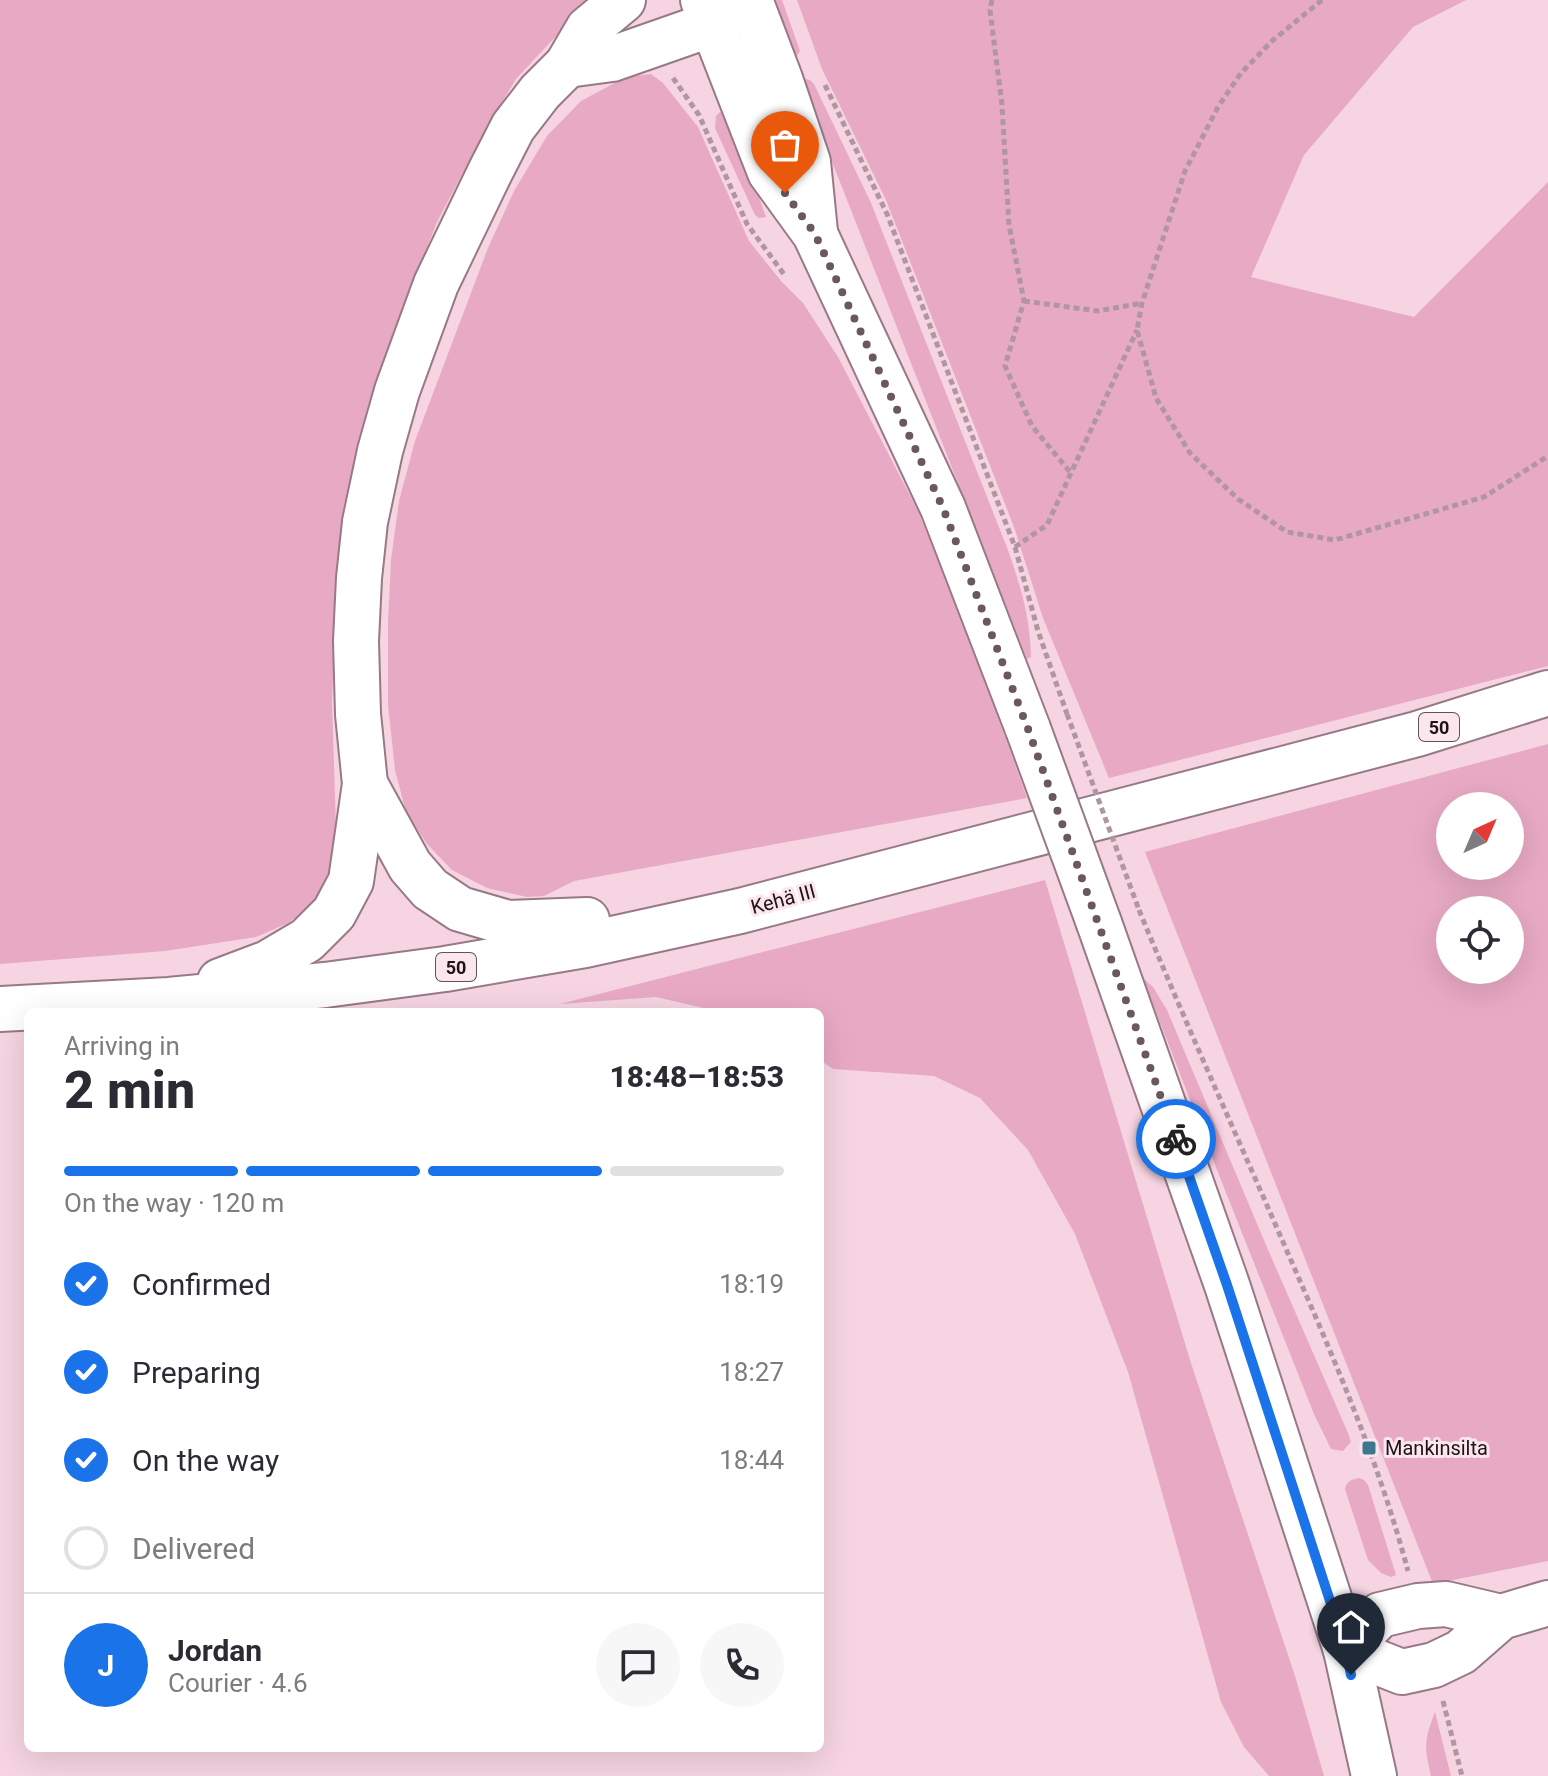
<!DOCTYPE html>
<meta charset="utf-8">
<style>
:root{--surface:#fff;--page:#f7f7f7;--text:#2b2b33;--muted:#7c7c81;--line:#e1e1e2;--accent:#1a73e8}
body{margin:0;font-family:Roboto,sans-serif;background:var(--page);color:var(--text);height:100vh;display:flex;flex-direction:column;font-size:30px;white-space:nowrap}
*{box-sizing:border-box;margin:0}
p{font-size:26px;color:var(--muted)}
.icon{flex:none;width:44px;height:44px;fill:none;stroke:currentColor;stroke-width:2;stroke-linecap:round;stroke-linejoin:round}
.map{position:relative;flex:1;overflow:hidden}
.details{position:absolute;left:24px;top:1008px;width:800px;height:744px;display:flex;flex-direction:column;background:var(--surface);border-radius:12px;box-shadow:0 8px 32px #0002}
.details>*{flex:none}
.needle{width:52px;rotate:44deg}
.controls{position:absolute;left:1436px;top:792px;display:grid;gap:16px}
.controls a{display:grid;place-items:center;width:88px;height:88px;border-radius:50%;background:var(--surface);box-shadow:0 8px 32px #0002;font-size:40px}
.pin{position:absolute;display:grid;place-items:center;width:68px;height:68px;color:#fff;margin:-82px -34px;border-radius:50% 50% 50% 0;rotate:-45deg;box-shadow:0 0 8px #0007}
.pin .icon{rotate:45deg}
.courier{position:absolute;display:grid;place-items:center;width:80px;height:80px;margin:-40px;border:6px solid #1a73e8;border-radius:50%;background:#fff;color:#222;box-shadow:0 2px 10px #0007}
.headline em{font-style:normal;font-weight:800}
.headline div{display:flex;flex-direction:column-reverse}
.headline{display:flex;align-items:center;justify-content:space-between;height:136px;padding:0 40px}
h1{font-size:52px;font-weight:800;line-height:60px}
.bar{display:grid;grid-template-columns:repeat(4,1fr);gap:12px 8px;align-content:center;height:96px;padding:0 40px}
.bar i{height:10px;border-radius:6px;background:var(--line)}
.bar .selected{background:var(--accent)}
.bar p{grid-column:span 4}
.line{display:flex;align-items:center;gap:20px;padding:0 40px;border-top:2px solid var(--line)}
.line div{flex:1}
.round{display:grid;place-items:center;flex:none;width:84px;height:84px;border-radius:42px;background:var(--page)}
ol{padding:0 40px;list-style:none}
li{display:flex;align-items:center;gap:24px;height:88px}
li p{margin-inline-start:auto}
li .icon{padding:8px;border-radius:50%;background:var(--accent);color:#fff;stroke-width:4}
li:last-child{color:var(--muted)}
li i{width:44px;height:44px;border:4px solid var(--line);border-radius:50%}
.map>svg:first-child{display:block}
.green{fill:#e8a9c4;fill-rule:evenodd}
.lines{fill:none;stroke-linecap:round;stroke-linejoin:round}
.major-casing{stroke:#987986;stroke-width:48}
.highway-casing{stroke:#987986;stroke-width:48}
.path{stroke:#b096a1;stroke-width:5;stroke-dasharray:6 4;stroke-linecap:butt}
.major{stroke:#fff;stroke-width:44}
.highway{stroke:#fff;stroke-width:44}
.major-bridge-casing{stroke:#987986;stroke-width:48;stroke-linecap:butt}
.path-bridge{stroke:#b096a1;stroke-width:5;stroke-dasharray:6 4;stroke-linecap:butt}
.major-bridge{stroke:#fff;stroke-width:44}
.done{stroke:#6a575f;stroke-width:8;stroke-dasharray:0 14.4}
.route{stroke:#1a73e8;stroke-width:10}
.poi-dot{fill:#3e7790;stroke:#fbe6ee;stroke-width:3}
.labels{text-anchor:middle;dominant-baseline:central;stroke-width:6;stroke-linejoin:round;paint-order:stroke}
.shield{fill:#fbe6ee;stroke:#615259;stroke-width:2}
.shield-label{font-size:18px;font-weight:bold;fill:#1f1319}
.street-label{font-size:20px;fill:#1f1319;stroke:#fbe6ee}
.poi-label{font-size:20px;fill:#1f1319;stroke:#fbe6ee;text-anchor:start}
</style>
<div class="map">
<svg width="1548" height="1776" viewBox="0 0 1548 1776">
<rect width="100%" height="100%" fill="#f6d4e2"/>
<g class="green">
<polygon points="0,0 590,0 516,79 486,129 437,222 402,312 368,405 347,497 336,587 332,703 336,828 335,860 325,885 310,907 288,923 256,937 165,951 0,964"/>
<polygon points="768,0 782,0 800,51 796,57 791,60"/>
<polygon points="797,0 1466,0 1413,27 1304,155 1251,277 1414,317 1548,182 1548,666 1109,778 1043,618 1014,527 886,200 822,69"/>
<polygon points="651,74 663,83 698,127 749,241 781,281 803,303 838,357 916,507 956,599 1027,798 574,881 544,896 527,897 487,888 452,870 427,844 406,812 395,770 388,705 388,623 391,560 399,501 415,441 488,248 514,191 547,136 581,101 626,77"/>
<path d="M805 79 810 80 814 84 871 203 1008 550C1021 588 1030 616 1031 657L1027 659 800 80Z"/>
<polygon points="728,110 766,217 759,218 755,215 715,128 716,116 720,112"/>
<path d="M1548 744V1561L1433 1584 1145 852ZM1450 806H1510V866H1450ZM1450 910H1510V970H1450Z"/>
<polygon points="1045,880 1190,1360 1295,1676 1324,1776 1269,1776 1244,1747 1221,1702 1128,1372 1075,1234 1028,1150 980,1098 934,1076 833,1069 820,1060 820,1012 721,1012 656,997 560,1004"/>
<polygon points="1143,978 1153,987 1167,1010 1266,1245 1348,1433 1351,1442 1343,1451 1331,1449 1314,1414 1219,1175"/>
<path d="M1359 1478 1364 1480 1368 1485 1396 1575 1391 1577 1381 1573 1368 1560 1345 1489C1347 1481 1350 1480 1359 1478Z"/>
<path d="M1435 1712 1451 1776H1431C1424 1746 1424 1741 1435 1712Z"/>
</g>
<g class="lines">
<defs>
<g id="major">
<polyline points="703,0 770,172 815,234 943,508 1028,729"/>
<polyline points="750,0 780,79 808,162 815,232"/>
<polyline points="1099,923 1227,1285 1346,1650 1374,1776"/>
</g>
<g id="highway">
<polyline points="567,65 612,59 712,24 730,0"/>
<polyline points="365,784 410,866 430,889 460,909 508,923 587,920"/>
<polyline points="220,981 268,963 307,940 334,913 351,881 365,784 358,714 356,641 359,578 365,522 380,451 397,391 436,284 490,172 513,127 540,92 567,65 588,29 623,0"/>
<polyline points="0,1009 169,1000 325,985 445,969 585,945 740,911 1417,734 1548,693"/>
<polyline points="1501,1617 1446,1604 1418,1606 1380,1615 1346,1650 1402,1672 1434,1665 1461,1652 1501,1617 1548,1603"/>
</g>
</defs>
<use href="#major" class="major-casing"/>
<use href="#highway" class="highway-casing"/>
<g class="path">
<polyline points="992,0 990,10 1002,105 1009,225 1024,301 1005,366 1032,426 1070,472"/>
<polyline points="1322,0 1272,41 1241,73 1218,107 1185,171 1142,303 1137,330 1156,398 1190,453 1238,499 1287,532 1335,540 1484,497 1548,456"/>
<polyline points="673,78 699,115 747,224 786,277"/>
<polyline points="825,85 887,214 1015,547 1038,631 1067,714"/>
<polyline points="1024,301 1098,311 1142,303"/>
<polyline points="1015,547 1047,525 1137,330"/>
<path d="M1139 910C1188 1029 1242 1147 1293 1265 1337 1365 1380 1466 1408 1571"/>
<polyline points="1443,1701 1462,1776"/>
</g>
<use href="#major" class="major"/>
<use href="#highway" class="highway"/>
<defs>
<polyline id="major-bridge" points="1028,729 1099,923"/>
</defs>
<use href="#major-bridge" class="major-bridge-casing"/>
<polyline class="path-bridge" points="1067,714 1139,910"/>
<use href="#major-bridge" class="major-bridge"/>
</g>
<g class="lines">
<polyline class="done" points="785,193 815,234 943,508 1028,729 1176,1139"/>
<polyline class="route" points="1176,1139 1227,1285 1346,1650 1351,1675"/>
</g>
<rect class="poi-dot" x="1361" y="1440" width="16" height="16" rx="4"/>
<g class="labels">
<g class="shield">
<rect x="1419" y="713" width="40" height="28" rx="6"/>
<rect x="436" y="953" width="40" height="28" rx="6"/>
</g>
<g class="shield-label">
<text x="1439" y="727">50</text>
<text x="456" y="967">50</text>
</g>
<g class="street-label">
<text transform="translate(783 899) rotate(-15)">Kehä III</text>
</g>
<g class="poi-label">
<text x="1385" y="1448">Mankinsilta</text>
</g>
</g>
</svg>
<div class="controls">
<a><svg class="needle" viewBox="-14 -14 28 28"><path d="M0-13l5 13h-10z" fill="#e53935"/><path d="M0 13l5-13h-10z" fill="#7c7c81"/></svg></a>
<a><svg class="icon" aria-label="locate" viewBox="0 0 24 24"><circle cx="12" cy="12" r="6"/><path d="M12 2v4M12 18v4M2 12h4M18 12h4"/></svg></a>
</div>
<div class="pin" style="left:785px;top:193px;background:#ea580c"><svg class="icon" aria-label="bag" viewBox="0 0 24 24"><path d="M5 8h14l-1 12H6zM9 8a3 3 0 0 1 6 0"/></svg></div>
<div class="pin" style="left:1351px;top:1675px;background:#1f2937"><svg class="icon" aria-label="home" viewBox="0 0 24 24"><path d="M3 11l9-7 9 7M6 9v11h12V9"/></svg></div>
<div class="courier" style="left:1176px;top:1139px"><svg class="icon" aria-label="bike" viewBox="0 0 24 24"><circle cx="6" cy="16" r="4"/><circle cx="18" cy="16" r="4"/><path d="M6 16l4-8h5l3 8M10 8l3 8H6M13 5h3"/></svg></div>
<section class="details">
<div class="headline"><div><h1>2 min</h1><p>Arriving in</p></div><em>18:48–18:53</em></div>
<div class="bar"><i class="selected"></i><i class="selected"></i><i class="selected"></i><i></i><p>On the way · 120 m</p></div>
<ol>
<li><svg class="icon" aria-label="check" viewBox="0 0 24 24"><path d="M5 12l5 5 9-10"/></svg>Confirmed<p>18:19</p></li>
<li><svg class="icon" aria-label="check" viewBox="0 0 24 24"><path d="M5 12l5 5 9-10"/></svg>Preparing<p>18:27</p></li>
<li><svg class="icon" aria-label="check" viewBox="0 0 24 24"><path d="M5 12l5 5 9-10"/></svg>On the way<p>18:44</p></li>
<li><i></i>Delivered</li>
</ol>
<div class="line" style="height:144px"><b class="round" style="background:var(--accent);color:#fff">J</b><div><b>Jordan</b><p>Courier · 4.6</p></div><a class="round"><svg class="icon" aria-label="chat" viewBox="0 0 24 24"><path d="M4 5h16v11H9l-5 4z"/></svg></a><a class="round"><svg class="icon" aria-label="phone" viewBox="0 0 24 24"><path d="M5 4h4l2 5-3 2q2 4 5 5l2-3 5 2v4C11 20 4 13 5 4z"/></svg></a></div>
</section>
</div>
